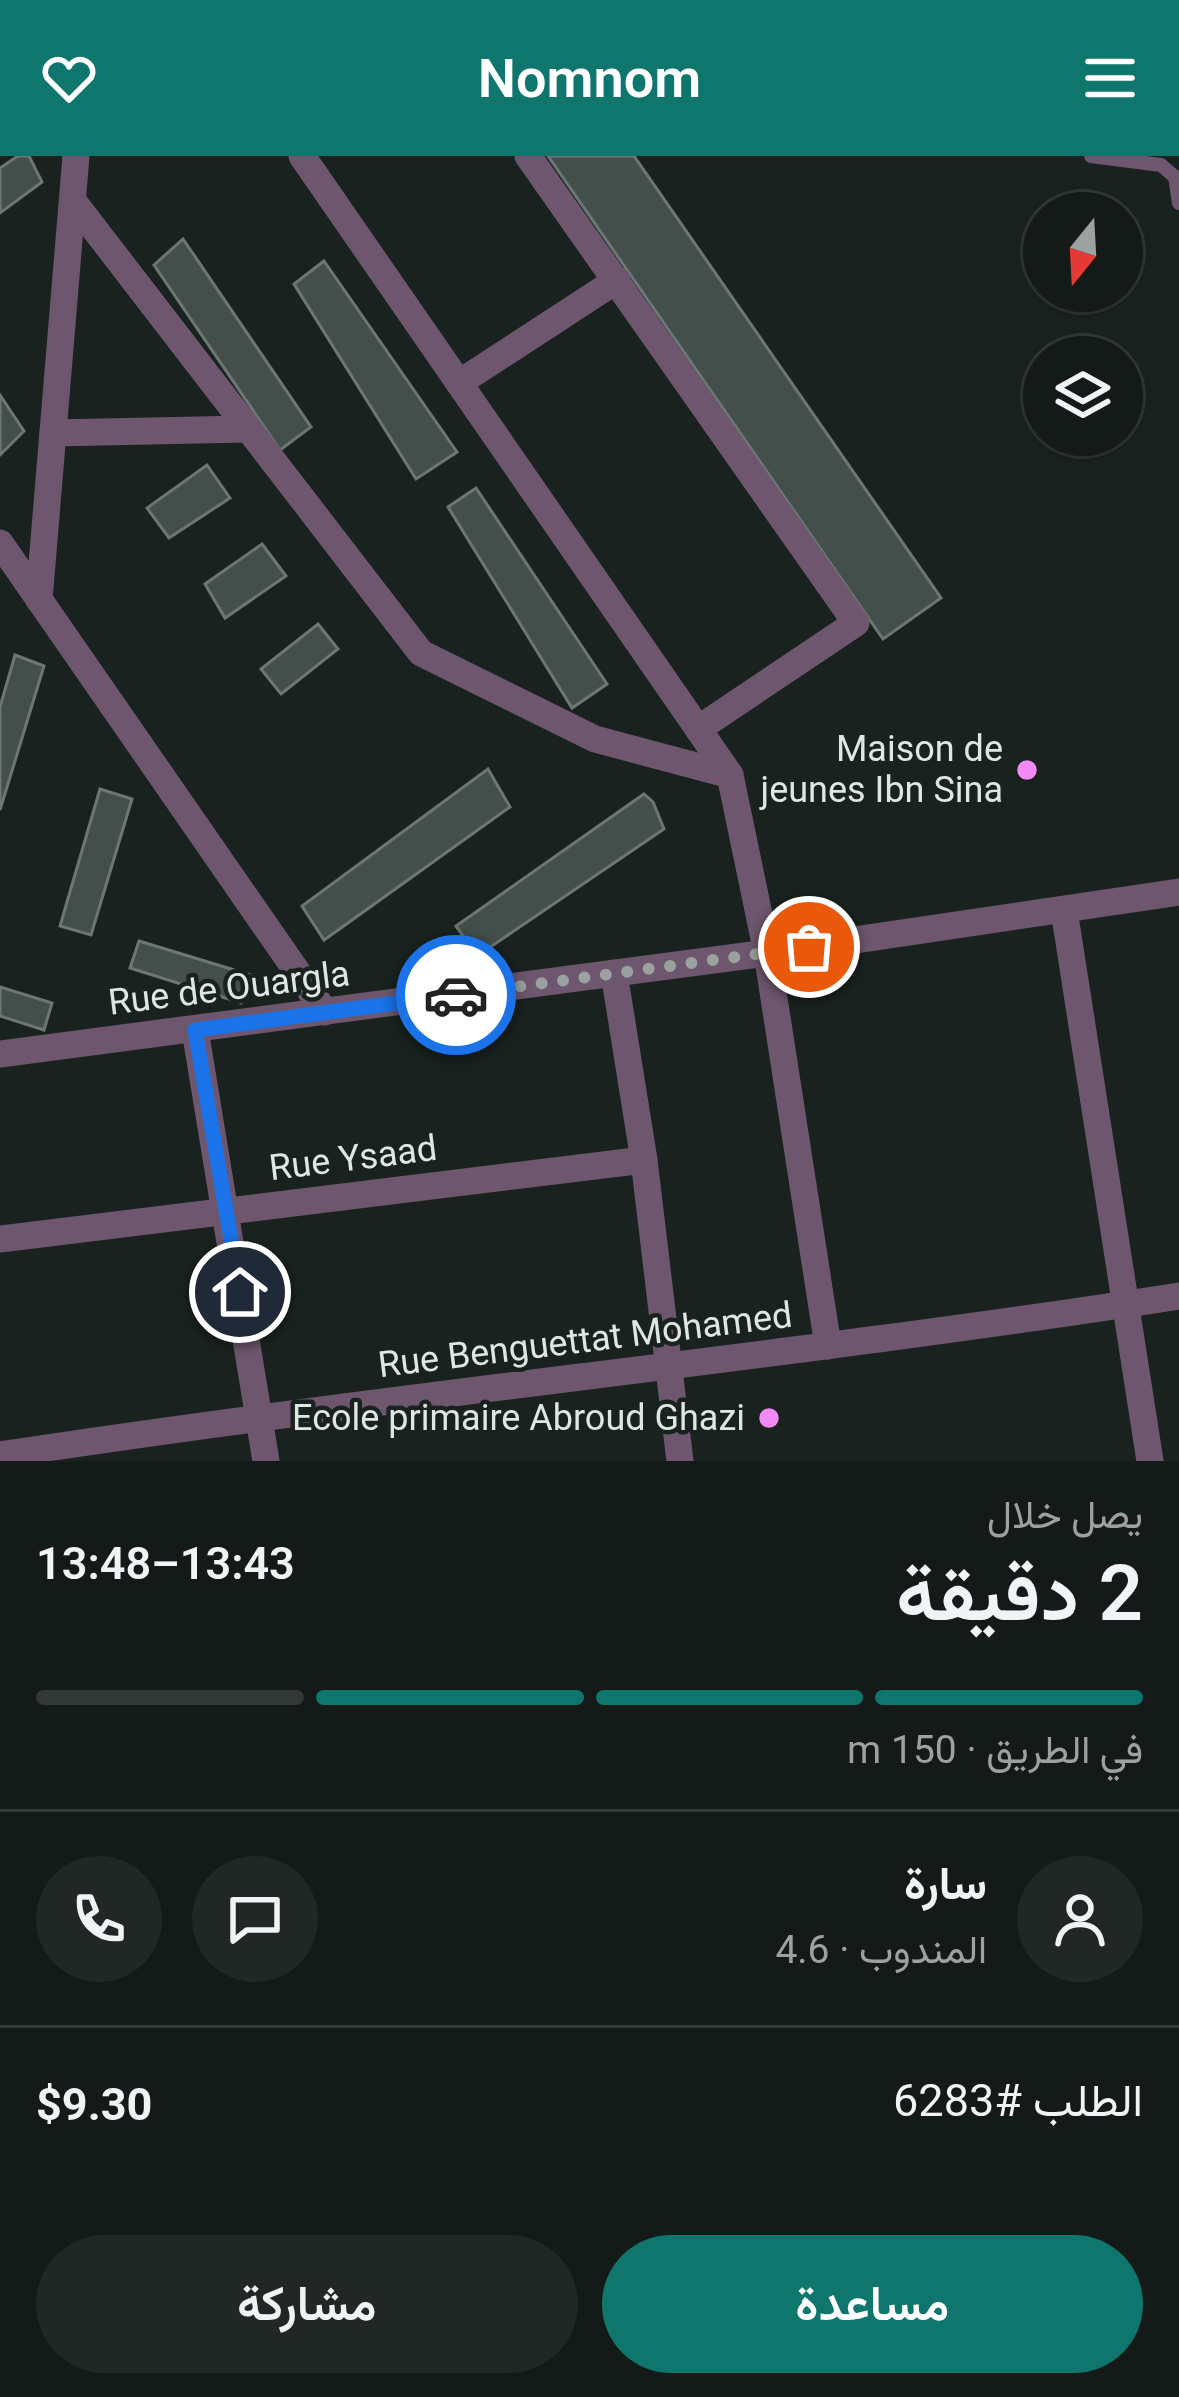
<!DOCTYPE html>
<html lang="ar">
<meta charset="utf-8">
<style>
:root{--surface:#131a17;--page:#202724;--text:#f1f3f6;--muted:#9da1a1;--line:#323836;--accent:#0f766e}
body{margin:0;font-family:Roboto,Vazirmatn,sans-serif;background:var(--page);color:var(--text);direction:rtl;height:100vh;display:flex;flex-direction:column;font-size:45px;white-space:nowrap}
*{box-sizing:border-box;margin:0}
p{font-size:39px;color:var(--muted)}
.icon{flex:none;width:66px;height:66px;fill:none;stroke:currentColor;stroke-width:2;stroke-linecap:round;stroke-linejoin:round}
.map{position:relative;height:1305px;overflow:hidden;direction:ltr}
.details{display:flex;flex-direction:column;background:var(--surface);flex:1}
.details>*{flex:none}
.needle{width:78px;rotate:198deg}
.fabs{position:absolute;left:1023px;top:36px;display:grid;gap:24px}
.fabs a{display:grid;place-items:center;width:120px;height:120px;border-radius:50%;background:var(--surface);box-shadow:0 3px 9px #0004,0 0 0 3px var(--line);font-size:60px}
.pin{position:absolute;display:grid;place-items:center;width:102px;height:102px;color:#fff;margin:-51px;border:6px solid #fff;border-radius:50%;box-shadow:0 3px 12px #0007}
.courier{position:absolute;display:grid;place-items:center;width:120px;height:120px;margin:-60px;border:9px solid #1a73e8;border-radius:50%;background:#fff;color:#222;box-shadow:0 3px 15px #0007}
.head em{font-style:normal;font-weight:600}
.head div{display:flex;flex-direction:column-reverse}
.head{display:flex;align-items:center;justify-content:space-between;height:204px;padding:0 36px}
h1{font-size:78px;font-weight:600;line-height:90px}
.bar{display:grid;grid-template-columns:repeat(4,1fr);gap:18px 12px;align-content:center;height:144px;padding:0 36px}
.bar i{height:15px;border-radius:9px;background:var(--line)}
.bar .current{background:var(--accent)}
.bar p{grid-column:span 4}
.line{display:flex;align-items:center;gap:30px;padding:0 36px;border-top:3px solid var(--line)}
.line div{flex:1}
.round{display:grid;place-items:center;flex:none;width:126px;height:126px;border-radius:63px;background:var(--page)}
.action{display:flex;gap:24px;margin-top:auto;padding:24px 36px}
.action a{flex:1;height:138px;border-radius:72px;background:var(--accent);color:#fff;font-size:48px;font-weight:600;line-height:138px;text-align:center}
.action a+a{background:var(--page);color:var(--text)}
header{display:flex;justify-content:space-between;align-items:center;height:156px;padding:0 36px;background:var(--accent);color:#fff;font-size:54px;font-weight:600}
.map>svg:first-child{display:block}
.building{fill:#444f4b;stroke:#6c7773;stroke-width:3}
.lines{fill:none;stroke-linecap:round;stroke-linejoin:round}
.service{stroke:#6e576e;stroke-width:14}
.minor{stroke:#6e576e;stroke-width:27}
.done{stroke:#9aa19f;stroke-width:12;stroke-dasharray:0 21.6}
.route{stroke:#1a73e8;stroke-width:15}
.poi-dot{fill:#f18af4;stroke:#19221f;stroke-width:4.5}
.labels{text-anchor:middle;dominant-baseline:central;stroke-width:9;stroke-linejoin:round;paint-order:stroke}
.poi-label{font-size:36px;fill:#e0e6e4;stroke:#19221f;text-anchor:end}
.street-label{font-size:36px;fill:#e0e6e4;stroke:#19221f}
</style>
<header><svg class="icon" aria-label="menu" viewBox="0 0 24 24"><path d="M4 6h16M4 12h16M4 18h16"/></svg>Nomnom<svg class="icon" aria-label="heart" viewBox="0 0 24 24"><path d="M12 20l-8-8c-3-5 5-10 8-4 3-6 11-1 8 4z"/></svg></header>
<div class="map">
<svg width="1179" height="1305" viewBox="0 0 1179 1305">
<rect width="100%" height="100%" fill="#19221f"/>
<g class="building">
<polygon points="18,0 29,0 42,26 0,57 0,12"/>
<polygon points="548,0 634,0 941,442 883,483"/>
<polygon points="183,83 311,271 280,294 154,109"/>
<polygon points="324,105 457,296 416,323 294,128"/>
<polygon points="0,239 24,275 0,299"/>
<polygon points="207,309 230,342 169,382 147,352"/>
<polygon points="476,332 607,528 572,552 448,351"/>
<polygon points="262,388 286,420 225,462 205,428"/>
<polygon points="318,468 338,493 281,538 261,513"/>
<polygon points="15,499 44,510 0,654 0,551"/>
<polygon points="488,613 510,651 324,784 302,750"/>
<polygon points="100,633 132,643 91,779 60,770"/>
<polygon points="644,638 653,646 664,673 477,800 456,770"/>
<polygon points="139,785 251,819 241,847 130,812"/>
<polygon points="0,831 52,847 44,874 0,860"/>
</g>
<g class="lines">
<polyline class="service" points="1091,0 1161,9 1175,21 1179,47"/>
<g class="minor">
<polyline points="302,0 730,619 767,797 828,1190"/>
<polyline points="528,0 856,467 698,573"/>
<polyline points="73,45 421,497 595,583 730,619"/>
<polyline points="459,227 617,124"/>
<polyline points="53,277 247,273"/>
<polyline points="0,387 325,856"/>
<polyline points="39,444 76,0"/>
<polyline points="1064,754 1150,1305"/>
<polyline points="614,817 644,1004 680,1305"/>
<polyline points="195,874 266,1305"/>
<polyline points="0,898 767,797 1179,736"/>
<polyline points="0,1083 644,1004"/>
<path d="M0 1299C392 1239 787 1201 1179 1140"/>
</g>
</g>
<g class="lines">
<polyline class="done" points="456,839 809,791"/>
<polyline class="route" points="240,1136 195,874 456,839"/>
</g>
<g class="poi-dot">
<circle cx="1027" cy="614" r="12"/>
<circle cx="769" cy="1262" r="12"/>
</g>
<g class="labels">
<g class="poi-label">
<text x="1003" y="593">Maison de<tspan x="1003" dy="41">jeunes Ibn Sina</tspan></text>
<text x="745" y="1262">Ecole primaire Abroud Ghazi</text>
</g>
<g class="street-label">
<text transform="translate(229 832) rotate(-7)">Rue de Ouargla</text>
<text transform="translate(353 1002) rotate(-7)">Rue Ysaad</text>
<text transform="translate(585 1184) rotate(-7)">Rue Benguettat Mohamed</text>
</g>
</g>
</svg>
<div class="fabs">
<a><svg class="needle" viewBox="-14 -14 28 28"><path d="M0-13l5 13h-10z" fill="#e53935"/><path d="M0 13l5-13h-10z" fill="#9da1a1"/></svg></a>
<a><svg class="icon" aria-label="layers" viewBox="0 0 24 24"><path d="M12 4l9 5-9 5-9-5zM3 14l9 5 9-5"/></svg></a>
</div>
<div class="pin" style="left:809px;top:791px;background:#ea580c"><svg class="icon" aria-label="bag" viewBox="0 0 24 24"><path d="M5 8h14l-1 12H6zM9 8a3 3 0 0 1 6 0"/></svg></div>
<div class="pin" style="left:240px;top:1136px;background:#1f2937"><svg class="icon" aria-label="home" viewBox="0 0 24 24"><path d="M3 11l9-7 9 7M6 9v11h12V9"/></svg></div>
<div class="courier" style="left:456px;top:839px"><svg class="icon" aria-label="car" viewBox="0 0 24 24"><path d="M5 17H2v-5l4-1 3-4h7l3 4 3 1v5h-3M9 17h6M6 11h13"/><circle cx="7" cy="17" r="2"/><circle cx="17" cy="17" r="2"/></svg></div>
</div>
<section class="details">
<div class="head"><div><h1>2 دقيقة</h1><p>يصل خلال</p></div><em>13:43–13:48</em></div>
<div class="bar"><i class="current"></i><i class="current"></i><i class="current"></i><i></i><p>في الطريق · 150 m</p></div>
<div class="line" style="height:216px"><a class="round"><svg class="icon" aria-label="person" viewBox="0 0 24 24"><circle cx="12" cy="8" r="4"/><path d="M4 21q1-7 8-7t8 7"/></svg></a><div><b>سارة</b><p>المندوب · 4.6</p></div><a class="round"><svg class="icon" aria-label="chat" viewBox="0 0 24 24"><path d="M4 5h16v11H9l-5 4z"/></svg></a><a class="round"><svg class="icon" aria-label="phone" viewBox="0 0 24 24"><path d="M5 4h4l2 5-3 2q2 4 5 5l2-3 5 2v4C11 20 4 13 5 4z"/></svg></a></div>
<div class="line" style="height:156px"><div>الطلب #6283</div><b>$9.30</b></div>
<div class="action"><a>مساعدة</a><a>مشاركة</a></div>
</section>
